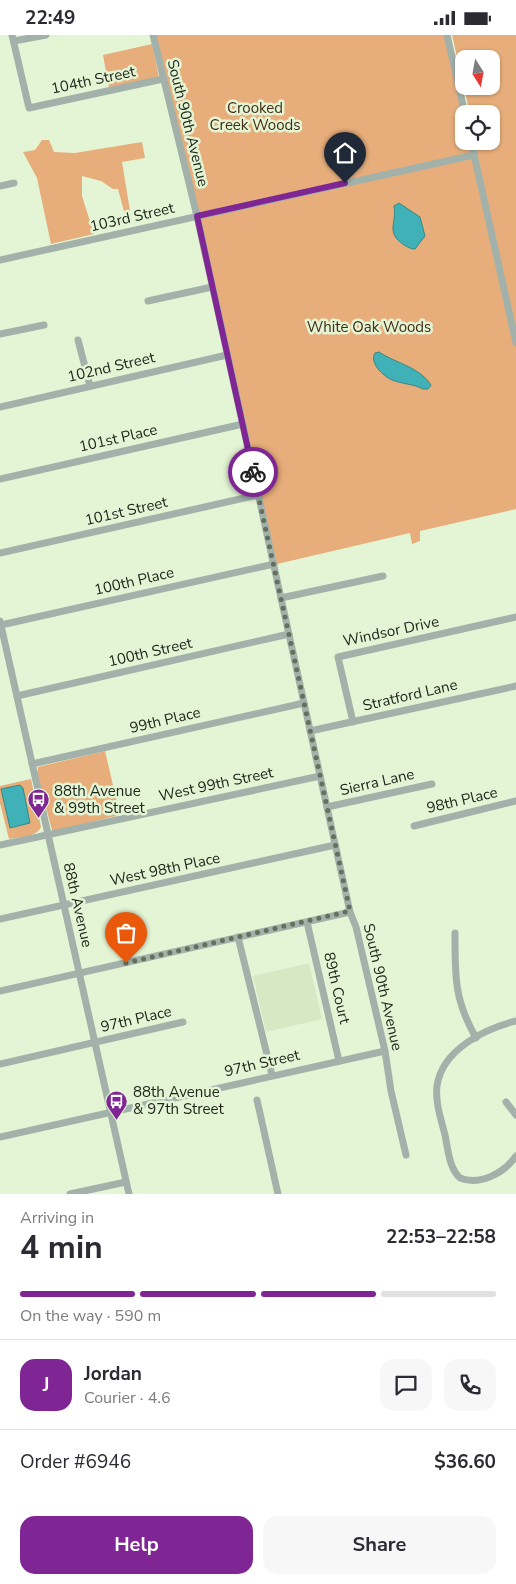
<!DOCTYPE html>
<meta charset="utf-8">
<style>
:root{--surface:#fff;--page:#f7f7f7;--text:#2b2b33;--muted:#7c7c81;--line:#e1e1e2;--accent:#7f2694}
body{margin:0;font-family:"Nunito Sans",sans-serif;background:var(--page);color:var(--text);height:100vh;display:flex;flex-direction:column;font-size:19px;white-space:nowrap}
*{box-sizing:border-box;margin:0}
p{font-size:16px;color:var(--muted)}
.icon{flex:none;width:28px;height:28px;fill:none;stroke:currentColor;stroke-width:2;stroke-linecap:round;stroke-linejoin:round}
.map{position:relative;height:1159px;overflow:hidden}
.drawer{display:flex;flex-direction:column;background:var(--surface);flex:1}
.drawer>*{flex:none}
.needle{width:32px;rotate:169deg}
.buttons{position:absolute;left:455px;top:15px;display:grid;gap:10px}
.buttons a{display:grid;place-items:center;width:45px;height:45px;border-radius:10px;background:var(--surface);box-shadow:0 1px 4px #0004;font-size:25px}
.pin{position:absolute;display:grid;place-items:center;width:42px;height:42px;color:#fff;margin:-51px -21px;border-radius:50% 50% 50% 0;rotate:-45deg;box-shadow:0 0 5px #0007}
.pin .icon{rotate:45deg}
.courier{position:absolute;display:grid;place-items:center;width:50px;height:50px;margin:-25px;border:4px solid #7f2694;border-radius:50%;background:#fff;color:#222;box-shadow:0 1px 6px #0007}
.summary em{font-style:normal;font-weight:700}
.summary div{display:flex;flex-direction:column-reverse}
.summary{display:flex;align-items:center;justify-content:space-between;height:85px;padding:0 20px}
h1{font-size:32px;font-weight:700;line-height:38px}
.bar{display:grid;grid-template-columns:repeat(4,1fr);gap:8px 5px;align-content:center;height:60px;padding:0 20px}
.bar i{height:6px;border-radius:4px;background:var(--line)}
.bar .on{background:var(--accent)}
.bar p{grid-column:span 4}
.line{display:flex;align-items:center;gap:12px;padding:0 20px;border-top:1px solid var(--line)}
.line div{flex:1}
.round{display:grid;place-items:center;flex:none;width:52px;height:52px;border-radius:15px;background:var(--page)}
.button{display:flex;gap:10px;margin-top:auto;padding:10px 20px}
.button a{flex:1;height:58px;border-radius:15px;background:var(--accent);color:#fff;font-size:20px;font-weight:700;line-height:58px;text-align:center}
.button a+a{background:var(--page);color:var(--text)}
.status{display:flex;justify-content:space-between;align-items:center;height:35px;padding:0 25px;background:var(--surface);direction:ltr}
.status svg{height:14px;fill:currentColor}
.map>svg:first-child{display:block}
.built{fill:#d5eac4}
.green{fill:#e7ae7b;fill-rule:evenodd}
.water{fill:#40b1b6;stroke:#378888}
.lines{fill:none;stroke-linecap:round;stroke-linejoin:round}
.minor{stroke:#a2b2aa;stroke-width:7}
.done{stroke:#656f5d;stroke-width:5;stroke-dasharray:0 9}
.route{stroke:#7f2694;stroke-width:6}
.labels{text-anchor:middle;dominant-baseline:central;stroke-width:5;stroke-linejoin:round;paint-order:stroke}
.street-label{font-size:15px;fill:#21271c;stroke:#e4f5d5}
.park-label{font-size:15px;fill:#452b14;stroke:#e4f5d5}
.poi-label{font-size:15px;fill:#21271c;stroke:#e4f5d5;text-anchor:start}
</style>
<div class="status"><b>22:49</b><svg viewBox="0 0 49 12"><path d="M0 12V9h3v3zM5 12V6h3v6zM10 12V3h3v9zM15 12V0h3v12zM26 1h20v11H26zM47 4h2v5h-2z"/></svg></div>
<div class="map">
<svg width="516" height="1159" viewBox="0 0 516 1159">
<rect width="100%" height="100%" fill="#e4f5d5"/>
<polygon class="built" points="309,928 322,984 266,997 253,941"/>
<g class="green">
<path d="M155 0H447L464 79V106H471L473 115 479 114 477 106H491V79H470L452 0H516V474L420 496V506L412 509 410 498 277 529C230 354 192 177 155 0ZM464 24H491V51H464Z"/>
<polygon points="152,9 159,42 109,53 103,20"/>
<polygon points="42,105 49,105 54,117 75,118 142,107 145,123 122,127 130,176 126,184 118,154 113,154 101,146 82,141 82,161 94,199 51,209 37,143 23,117 35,115"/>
<polygon points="105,716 120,780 58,795 52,795 37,740 38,732"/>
<path d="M31 744 41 792C37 802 19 802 9 804L0 768V751Z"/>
</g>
<g class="water">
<path d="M399 168 420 182 425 201 415 214C410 214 408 212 404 210 385 197 397 189 394 171Z"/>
<path d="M379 317C395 328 420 332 431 350L428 354H423C414 349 402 349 392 345 383 341 369 328 375 318Z"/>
<polygon points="20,750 23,753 30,788 10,793 1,754"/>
</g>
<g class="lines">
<g class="minor">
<polyline points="12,0 29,73 163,44"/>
<polyline points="153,0 197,181 350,877 356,892 385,1016 391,1056 406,1120"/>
<polyline points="447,0 465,79"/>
<polyline points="14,6 46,0"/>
<polyline points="471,106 516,308"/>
<polyline points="0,151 14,148"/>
<polyline points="0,225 474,120"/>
<polyline points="148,266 212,252"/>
<polyline points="0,299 44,290"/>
<polyline points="78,305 90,351"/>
<polyline points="0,372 227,320"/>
<polyline points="0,444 243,389"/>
<polyline points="0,518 258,460"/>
<polyline points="281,563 383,541"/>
<polyline points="0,586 129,1159"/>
<polyline points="1,590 274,529"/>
<polyline points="17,661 289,599"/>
<polyline points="353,687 338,622 516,582"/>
<polyline points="310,696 516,651"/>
<polyline points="32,729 304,668"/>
<polyline points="327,772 432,749"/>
<polyline points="414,791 516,766"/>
<polyline points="0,810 320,741"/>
<polyline points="0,884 335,810"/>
<polyline points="307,887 339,1026"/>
<path d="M455 898C455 941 454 964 476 1003"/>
<polyline points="238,902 272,1040"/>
<polyline points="0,956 350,877"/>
<path d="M516 986C484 994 442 1015 437 1051 435 1067 441 1084 445 1100 448 1114 449 1133 460 1143 480 1151 504 1138 516 1121"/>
<polyline points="0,1029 183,987"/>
<polyline points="257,1065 278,1159"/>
<polyline points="506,1067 516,1080"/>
<polyline points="0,1102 385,1016"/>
<polyline points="70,1159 126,1147"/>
</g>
</g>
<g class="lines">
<polyline class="done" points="126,928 350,876 253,437"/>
<polyline class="route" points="253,437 197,181 345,148"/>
</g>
<defs>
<symbol id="bus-pin" viewBox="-11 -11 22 30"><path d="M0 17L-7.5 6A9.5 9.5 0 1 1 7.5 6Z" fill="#7f2694" stroke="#e4f5d5"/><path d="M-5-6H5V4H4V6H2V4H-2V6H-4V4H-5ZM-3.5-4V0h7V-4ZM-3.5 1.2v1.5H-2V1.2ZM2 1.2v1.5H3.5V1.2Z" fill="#fff"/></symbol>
</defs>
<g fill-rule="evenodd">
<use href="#bus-pin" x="26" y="752" width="25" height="34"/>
<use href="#bus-pin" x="104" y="1054" width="25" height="34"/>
</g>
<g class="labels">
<g class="street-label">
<text transform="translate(93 45) rotate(-12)">104th Street</text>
<text transform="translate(188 88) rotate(76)">South 90th Avenue</text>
<text transform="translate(132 182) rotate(-13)">103rd Street</text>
<text transform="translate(111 332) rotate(-13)">102nd Street</text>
<text transform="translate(118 403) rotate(-13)">101st Place</text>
<text transform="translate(126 476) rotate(-13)">101st Street</text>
<text transform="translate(134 546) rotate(-13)">100th Place</text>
<text transform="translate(391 596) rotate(-12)">Windsor Drive</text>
<text transform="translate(150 617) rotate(-13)">100th Street</text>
<text transform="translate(410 660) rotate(-13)">Stratford Lane</text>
<text transform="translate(165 685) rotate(-13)">99th Place</text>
<text transform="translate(377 747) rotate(-13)">Sierra Lane</text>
<text transform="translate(216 749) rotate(-12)">West 99th Street</text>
<text transform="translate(462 765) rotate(-13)">98th Place</text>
<text transform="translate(165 834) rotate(-12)">West 98th Place</text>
<text transform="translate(78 870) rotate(77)">88th Avenue</text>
<text transform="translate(383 952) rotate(77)">South 90th Avenue</text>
<text transform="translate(337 953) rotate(77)">89th Court</text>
<text transform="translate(136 984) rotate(-13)">97th Place</text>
<text transform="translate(262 1028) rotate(-13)">97th Street</text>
</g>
<g class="park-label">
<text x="255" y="73">Crooked<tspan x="255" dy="17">Creek Woods</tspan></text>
<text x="369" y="292">White Oak Woods</text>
</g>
<g class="poi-label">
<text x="54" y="756">88th Avenue<tspan x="54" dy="17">&amp; 99th Street</tspan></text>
<text x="133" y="1057">88th Avenue<tspan x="133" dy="17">&amp; 97th Street</tspan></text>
</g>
</g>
</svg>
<div class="buttons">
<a><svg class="needle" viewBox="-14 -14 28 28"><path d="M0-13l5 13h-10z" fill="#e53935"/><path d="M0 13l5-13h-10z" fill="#7c7c81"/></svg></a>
<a><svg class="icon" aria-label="locate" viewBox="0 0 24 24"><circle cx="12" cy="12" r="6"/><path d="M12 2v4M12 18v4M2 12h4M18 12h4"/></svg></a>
</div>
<div class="pin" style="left:126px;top:928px;background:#ea580c"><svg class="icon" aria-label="bag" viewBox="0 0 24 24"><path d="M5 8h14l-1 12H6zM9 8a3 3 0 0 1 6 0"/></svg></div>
<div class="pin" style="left:345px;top:148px;background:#1f2937"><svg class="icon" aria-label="home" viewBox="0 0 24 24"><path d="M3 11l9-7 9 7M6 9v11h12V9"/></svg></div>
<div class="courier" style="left:253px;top:437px"><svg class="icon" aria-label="bike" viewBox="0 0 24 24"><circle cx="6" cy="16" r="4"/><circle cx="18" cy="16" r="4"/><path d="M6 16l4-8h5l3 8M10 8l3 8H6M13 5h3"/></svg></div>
</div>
<section class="drawer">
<div class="summary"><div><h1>4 min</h1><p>Arriving in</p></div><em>22:53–22:58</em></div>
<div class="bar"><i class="on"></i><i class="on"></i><i class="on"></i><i></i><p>On the way · 590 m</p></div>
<div class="line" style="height:90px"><b class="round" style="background:var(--accent);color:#fff">J</b><div><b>Jordan</b><p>Courier · 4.6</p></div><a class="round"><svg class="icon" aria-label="chat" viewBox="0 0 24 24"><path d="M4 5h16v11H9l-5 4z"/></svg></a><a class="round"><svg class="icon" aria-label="phone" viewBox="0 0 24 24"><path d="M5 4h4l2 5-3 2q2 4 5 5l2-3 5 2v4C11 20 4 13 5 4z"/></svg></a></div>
<div class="line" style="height:65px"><div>Order #6946</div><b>$36.60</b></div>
<div class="button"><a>Help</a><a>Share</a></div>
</section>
